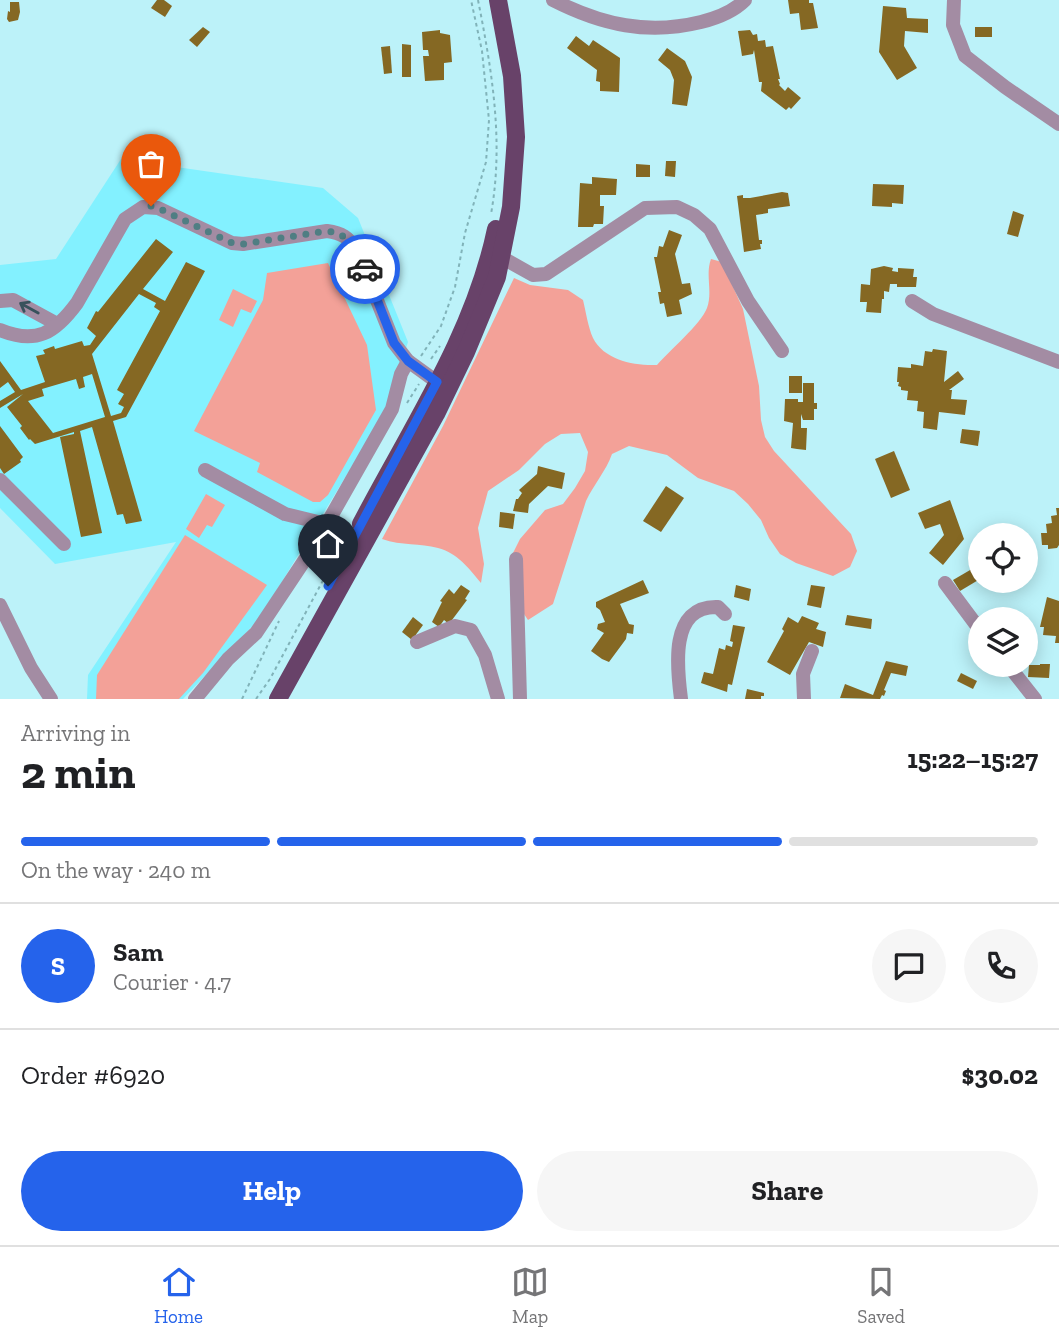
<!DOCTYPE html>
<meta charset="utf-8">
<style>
:root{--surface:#fff;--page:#f6f6f6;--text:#202124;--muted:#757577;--line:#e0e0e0;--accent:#2563eb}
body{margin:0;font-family:"Zilla Slab",serif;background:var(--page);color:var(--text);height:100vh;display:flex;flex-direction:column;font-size:26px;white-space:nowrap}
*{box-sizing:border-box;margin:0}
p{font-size:23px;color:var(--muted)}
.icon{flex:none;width:38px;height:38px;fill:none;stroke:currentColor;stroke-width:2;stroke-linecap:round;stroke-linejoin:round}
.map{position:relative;height:699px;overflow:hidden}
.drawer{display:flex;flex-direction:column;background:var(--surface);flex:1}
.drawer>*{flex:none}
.tools{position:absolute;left:968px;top:523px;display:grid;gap:14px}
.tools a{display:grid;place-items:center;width:70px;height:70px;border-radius:50%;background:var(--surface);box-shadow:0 4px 18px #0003;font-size:35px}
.pin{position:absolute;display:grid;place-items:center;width:60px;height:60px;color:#fff;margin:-72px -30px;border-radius:50% 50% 50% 0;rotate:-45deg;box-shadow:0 0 7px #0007}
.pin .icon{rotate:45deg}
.courier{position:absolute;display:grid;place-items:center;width:70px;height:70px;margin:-35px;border:5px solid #2563eb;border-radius:50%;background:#fff;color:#222;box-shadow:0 2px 9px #0007}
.headline em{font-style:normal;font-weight:700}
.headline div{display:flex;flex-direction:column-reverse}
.headline{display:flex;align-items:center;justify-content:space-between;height:119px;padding:0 21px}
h1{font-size:46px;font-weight:700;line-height:52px}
.bar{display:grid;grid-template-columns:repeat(4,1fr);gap:10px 7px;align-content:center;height:84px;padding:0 21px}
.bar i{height:9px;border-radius:5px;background:var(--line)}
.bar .current{background:var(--accent)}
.bar p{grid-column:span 4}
.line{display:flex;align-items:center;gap:18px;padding:0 21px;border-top:2px solid var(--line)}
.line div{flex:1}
.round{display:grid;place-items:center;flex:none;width:74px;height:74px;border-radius:37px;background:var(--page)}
.button{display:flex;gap:14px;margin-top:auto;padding:14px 21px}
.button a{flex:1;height:80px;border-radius:42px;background:var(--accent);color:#fff;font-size:28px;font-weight:700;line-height:80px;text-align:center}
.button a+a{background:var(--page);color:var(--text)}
.dock{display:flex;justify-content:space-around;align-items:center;height:98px;border-top:2px solid var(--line);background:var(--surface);font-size:19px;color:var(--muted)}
.dock a{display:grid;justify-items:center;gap:4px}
.dock .current{color:var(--accent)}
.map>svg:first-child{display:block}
.built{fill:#83f1ff}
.green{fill:#f3a198}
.building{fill:#856823;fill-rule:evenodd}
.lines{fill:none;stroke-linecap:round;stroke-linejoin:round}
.path{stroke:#81b3b9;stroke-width:2;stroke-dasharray:3.5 3.5;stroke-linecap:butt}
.minor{stroke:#a38ca3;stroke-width:14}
.major{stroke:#684269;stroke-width:18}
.oneway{stroke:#38525c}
.done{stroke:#4f7e83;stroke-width:7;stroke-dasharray:0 12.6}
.route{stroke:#2563eb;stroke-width:9}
</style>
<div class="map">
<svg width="1059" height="699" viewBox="0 0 1059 699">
<rect width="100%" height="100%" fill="#bcf2f9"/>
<polygon class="built" points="121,159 323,188 358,218 408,342 386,410 260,618 183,699 87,699 88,675 176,542 55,564 0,508 0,265 56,259"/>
<g class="green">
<path d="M711 259 722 262 743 309 759 386 761 420 765 437 774 451 851 534 857 551 850 567 833 576 796 563 780 554 769 538 761 520 748 504 734 491 698 478 667 455 629 446 612 454C606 471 594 484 586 501L553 604 528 620 512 596 511 557 520 539 545 510 563 504 575 488 585 471 588 452 580 433 561 434 545 444 519 470 488 491 478 528 484 564 481 583C469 568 457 553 438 548 420 543 402 546 382 539L443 426 514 278 530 285 568 290 583 300C586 312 588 327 593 338 604 360 634 366 657 365 669 351 701 324 707 308 713 291 705 275 711 259Z"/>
<polygon points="328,263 367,345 376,410 328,495 320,502 313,502 257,472 260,463 194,431 263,300 267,273"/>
<polygon points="233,289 257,301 251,313 241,309 233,327 219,320"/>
<polygon points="206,494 225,505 212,527 207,525 199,538 186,529"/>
<polygon points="185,535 267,585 203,673 179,699 96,699 97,675"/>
</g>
<g class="building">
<polygon points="157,0 164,0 172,6 165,17 151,8"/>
<polygon points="788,0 809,0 809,3 813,3 818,28 801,30 799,13 790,14"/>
<polygon points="10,2 19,2 20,12 18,20 9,22 7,19 8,11 10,12"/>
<polygon points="883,6 906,8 907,18 928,19 928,33 905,31 904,46 917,68 897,80 879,52"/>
<polygon points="203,27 210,32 197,47 189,40"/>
<rect x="975" y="27" width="17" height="10"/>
<polygon points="440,30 440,33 450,35 452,62 444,63 444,80 425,81 423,56 429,56 428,50 423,50 422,32"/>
<polygon points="750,30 753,35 757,34 758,41 765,40 766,47 773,46 780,79 778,79 780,84 779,85 785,91 788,87 801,98 791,109 789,107 786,110 761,91 762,82 759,82 754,50 753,54 742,56 738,31"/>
<polygon points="576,36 589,46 593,40 620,58 619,92 600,91 600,82 596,81 597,70 567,48"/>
<polygon points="402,44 411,45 411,77 402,77"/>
<polygon points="390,46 392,73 384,74 381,47"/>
<polygon points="667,48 685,61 692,77 687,106 672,104 674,80 670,70 658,60"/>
<polygon points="666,161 676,161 675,177 665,176"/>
<polygon points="636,164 650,165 650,177 636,177"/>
<polygon points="592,177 617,179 616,195 600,195 600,206 604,206 603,224 594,224 593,227 578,227 580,183 592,184"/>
<polygon points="873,184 904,185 903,204 892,203 892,207 872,206"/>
<polygon points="782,192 788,193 790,206 768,209 768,213 756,215 759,240 762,240 762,244 760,244 761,249 744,252 737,196 743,195 743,198 750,198"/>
<polygon points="1013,211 1024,215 1018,237 1007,234"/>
<polygon points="669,230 682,235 675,254 682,284 690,283 692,294 679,300 682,314 667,317 664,303 660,304 658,292 661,292 654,257 657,257 659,246 663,247"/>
<path d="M156 239 173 252 143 289 165 301 186 262 205 271 126 417 113 421 142 521 126 524 123 514 117 515 92 427 80 431 102 533 81 537 60 437 74 434V432L35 444 30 439 29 440 20 428 22 426 7 407 23 394 0 408V401L15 392 8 382 0 388V361L21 390 45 382 36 356 45 354 43 350 54 346 55 349 82 341 84 346 90 345 96 336 87 328 96 311 98 312ZM139 294 156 303 154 307 160 311 117 390 124 394 118 404 124 407 121 413 111 416 92 354ZM92 374 105 417 53 433 28 401 44 396 42 389 76 379 79 389 85 387 83 377Z"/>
<polygon points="884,266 893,268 892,271 898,272 898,268 914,269 913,277 917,277 916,287 897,287 897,284 890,284 889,292 884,291 884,299 882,299 881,313 866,312 867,302 860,302 861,284 870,285 871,269"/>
<polygon points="933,349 947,351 944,382 958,371 964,379 949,390 952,390 951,399 967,400 965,415 939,412 937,430 923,428 924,412 917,411 918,401 907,400 908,391 901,390 901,387 898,386 899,382 897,382 898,367 911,368 911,364 923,366 925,351 932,352"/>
<rect x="789" y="376" width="13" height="17"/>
<polygon points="803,383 814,383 814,403 817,403 817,409 814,409 814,420 803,420 801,414 801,428 807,428 806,450 797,449 791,448 793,423 784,421 785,399 798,399 798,402 803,402"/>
<polygon points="0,426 23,457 20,460 21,462 4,474 0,468"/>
<polygon points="962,429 980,431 978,446 960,443"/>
<polygon points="894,451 910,490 891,498 875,459"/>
<polygon points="538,466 565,473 562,489 548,486 529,504 528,513 513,511 516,499 518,499 522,493 519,490 537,474"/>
<polygon points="666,486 684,498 661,532 643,521"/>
<polygon points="950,500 964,539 943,565 929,553 944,535 940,524 925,529 918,513"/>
<polygon points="1056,508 1059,508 1059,545 1057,548 1048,549 1048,545 1042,545 1041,533 1047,533 1046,524 1052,523 1051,516 1057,515"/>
<polygon points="500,512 515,514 513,529 499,527"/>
<polygon points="977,566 980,571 980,579 960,591 953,580"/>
<polygon points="643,580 649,593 620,604 629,624 634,625 633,634 627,633 626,639 609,662 602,659 591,651 604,633 597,629 598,624 605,622 600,610 596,607 596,602"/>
<polygon points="461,585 470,591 465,599 467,600 449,624 444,620 439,627 432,622 442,602 440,601 449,589 454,594"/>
<polygon points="736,585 751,589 749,601 734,597"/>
<polygon points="811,585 825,587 821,608 807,605"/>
<polygon points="1047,597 1059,601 1059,643 1055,643 1056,636 1043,635 1044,627 1040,627"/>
<polygon points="847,615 872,619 871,629 845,625"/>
<polygon points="802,616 819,623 816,629 826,632 823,647 809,642 790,675 767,662 784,631 782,629 788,617 798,623"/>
<polygon points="413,617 423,625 412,640 402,632"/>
<polygon points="733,625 745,627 732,685 728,684 727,692 701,683 704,672 713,674 719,648 725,650 726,645 732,647 733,642 730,641"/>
<polygon points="886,661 908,666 906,676 891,673 884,690 886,691 884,696 882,695 880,699 840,698 845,684 873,695"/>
<polygon points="1040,664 1050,664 1049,678 1028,677 1029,665 1040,665"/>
<polygon points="961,673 977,681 973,689 957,681"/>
<polygon points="747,689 764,693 764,696 761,696 761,699 745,699"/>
</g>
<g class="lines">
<g class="path">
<path d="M478 0C492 71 504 142 491 214"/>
<polyline points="421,356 441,326 455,287 465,233 486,162 489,120 482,51 471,0"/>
<polyline points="431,359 440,346"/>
<polyline points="407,403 419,384"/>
<polyline points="242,699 279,621"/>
<polyline points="256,699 270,679 349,532"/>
</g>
<g class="minor">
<path d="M553 0C602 25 648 35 701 22 717 18 733 12 745 0"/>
<polyline points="954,0 953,25 965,56 1005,87 1059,124"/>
<polyline points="492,252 533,275 546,274 645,208 677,207 694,215 710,229 748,301 782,351"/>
<polyline points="0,301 13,300 57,324"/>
<polyline points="912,301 933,314 1059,362"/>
<path d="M0 330C36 345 55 333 77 303L125 219 143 207 158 208 232 243 243 244 327 231C342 233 348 237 357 250L394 343 408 361 437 382"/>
<polyline points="205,470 285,514 326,524"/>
<polyline points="0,480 64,544"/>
<polyline points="516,559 520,699"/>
<polyline points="945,583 980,630"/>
<polyline points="0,605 31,668 51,699"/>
<polyline points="417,642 455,626 471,630 485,655 498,699"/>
<polyline points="1008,665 1035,699"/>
<polyline points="195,699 228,659 256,633 316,543 392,409 401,374 408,361"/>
<path d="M681 699C677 668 669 605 718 607L725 614"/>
<polyline points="804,699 803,674 812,651"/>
</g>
<g class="major">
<path d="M361 524C411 428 474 335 496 229"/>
<polyline points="278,699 436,414 466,352 497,277 511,207 516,137 512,76 498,0"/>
</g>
</g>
<defs><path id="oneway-shaft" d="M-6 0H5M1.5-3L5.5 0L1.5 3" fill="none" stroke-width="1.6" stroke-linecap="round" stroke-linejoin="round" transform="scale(1.75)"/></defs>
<use class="oneway" href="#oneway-shaft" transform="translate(29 308) rotate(-151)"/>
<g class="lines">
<path class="done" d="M151 206 158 208 232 243 243 244 327 231C350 234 356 248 365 269"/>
<polyline class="route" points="328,586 437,382 408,361 394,343 365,269"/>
</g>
</svg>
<div class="tools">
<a><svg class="icon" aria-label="locate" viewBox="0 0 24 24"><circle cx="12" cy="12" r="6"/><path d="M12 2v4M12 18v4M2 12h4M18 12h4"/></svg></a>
<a><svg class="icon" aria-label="layers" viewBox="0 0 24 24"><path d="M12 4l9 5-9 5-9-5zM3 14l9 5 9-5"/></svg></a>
</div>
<div class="pin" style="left:151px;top:206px;background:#ea580c"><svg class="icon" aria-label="bag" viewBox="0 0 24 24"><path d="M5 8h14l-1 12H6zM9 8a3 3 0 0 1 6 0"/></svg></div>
<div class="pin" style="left:328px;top:586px;background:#1f2937"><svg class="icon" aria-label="home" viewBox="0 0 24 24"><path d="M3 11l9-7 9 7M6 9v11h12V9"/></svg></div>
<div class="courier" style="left:365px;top:269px"><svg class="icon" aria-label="car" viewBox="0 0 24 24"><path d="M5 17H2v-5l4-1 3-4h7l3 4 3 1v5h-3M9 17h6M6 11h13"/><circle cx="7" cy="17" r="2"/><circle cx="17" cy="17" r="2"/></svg></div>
</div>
<section class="drawer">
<div class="headline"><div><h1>2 min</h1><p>Arriving in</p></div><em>15:22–15:27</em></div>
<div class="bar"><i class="current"></i><i class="current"></i><i class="current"></i><i></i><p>On the way · 240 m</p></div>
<div class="line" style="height:126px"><b class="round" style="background:var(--accent);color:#fff">S</b><div><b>Sam</b><p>Courier · 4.7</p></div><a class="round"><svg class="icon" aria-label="chat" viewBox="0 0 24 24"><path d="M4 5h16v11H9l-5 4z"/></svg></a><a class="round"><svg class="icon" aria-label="phone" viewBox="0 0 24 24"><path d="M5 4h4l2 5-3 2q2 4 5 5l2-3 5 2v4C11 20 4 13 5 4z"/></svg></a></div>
<div class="line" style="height:91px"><div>Order #6920</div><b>$30.02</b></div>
<div class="button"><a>Help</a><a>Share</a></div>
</section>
<nav class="dock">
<a class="current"><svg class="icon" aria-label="home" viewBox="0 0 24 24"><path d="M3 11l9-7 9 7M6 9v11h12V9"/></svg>Home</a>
<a><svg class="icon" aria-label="map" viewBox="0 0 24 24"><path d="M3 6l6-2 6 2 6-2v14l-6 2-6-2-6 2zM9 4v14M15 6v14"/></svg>Map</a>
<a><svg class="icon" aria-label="saved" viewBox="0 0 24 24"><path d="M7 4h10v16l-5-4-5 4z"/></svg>Saved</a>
</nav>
